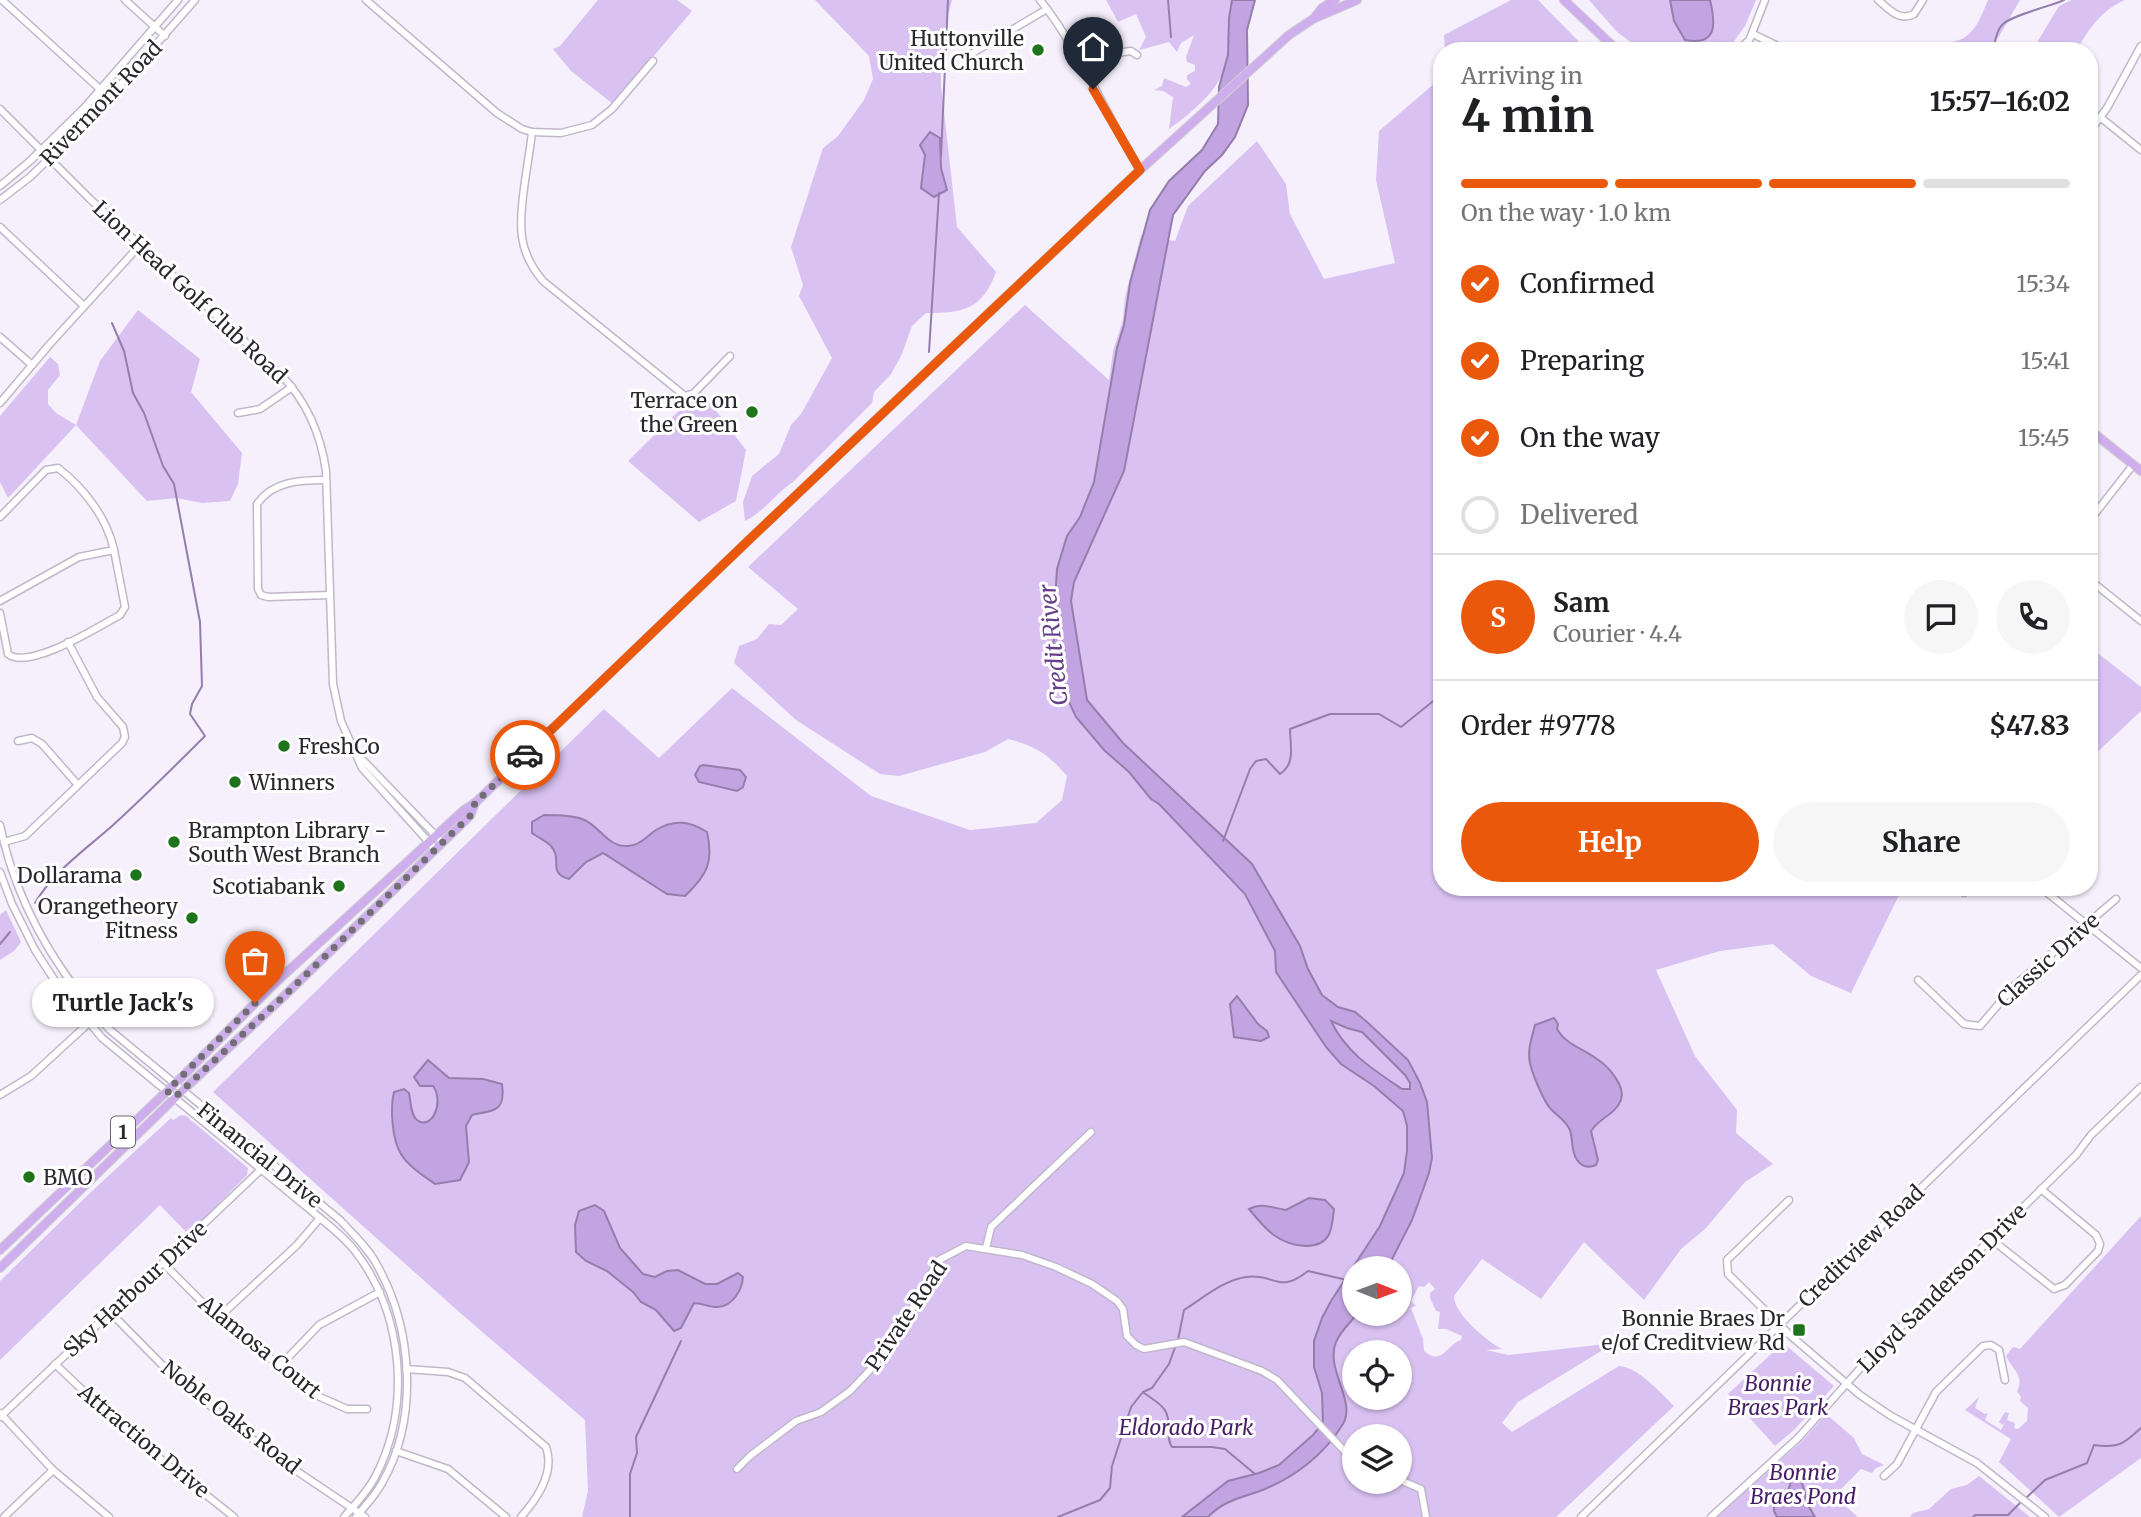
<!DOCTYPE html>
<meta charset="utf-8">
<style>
:root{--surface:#fff;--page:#f6f6f6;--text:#202124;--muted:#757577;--line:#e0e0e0;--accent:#ea580c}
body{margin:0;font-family:Merriweather,serif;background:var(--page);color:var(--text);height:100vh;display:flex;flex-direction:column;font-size:26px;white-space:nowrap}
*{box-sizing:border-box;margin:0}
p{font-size:23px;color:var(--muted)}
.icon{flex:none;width:38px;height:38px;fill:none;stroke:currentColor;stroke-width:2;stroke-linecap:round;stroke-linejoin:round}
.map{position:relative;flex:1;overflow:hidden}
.drawer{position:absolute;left:1433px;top:42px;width:665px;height:854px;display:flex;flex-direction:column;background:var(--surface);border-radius:28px;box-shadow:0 2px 5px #0004}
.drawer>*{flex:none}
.needle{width:46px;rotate:91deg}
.buttons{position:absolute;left:1342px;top:1256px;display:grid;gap:14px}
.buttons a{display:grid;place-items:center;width:70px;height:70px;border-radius:50%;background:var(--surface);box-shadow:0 2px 5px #0004;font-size:35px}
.pin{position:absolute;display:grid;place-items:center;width:60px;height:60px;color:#fff;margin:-72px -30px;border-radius:50% 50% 50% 0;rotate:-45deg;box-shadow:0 0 7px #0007}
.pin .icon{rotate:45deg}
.courier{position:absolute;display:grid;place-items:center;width:70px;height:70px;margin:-35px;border:5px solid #ea580c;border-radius:50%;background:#fff;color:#222;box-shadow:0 2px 9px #0007}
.bubble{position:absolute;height:49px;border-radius:24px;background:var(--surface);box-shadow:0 2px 5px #0004;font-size:23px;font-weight:700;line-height:49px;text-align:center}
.head em{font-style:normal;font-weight:700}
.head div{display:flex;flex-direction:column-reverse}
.head{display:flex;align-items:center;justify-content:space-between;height:119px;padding:0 28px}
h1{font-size:46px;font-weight:700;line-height:52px}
.bar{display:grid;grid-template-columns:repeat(4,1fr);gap:10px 7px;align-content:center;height:84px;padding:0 28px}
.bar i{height:9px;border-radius:5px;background:var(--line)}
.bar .current{background:var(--accent)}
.bar p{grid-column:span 4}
.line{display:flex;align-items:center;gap:18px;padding:0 28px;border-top:2px solid var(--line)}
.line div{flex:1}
.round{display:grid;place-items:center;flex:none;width:74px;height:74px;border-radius:37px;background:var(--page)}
ol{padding:0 28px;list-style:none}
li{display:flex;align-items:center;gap:21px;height:77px}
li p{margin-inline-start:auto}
li .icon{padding:7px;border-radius:50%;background:var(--accent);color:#fff;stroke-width:4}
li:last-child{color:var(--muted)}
li i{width:38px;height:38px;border:4px solid var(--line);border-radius:50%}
.button{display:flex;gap:14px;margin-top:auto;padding:14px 28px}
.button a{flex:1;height:80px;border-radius:42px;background:var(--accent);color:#fff;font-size:28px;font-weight:700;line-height:80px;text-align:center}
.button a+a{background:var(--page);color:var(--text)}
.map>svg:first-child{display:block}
.green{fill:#d9c2f2;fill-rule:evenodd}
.water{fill:#c2a4e2;stroke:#957eac;stroke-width:2;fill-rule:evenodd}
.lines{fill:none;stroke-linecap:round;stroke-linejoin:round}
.stream{stroke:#957eac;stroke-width:2}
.minor-casing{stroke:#c0b7ca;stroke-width:9}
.major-casing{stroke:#d0cfd1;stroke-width:10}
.minor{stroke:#fff;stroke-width:6}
.major{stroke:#ceaeec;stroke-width:8}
.done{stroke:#726d77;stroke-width:7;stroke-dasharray:0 12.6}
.route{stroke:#ea580c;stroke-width:9}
.poi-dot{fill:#1e731d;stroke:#fff;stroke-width:2.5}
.labels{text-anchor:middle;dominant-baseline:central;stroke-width:6;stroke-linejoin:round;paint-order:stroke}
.shield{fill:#fff;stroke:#6b686d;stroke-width:2}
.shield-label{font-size:19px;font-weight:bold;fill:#2b272f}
.poi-label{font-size:21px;fill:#2b272f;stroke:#fff;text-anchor:end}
.street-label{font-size:21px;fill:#2b272f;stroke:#fff}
.park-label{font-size:21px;font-style:italic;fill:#471e66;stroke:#fff}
.water-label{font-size:23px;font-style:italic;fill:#68408a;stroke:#fff}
</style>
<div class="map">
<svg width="2141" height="1517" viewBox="0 0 2141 1517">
<rect width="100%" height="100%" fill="#f5f0fc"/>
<g class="green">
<polygon points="598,0 677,0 692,11 613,104 571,71 553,49 560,46"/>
<path d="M815 0H952L941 44V85L957 227 996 272C982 310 963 313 926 313L912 326 902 354 891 374 874 392 872 403 793 482C776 493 763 513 745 521L743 502 752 476 779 454 791 425 801 414 832 358 799 296 803 285 791 247 823 148 838 136 864 100 873 79 869 56Z"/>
<path d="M1106 0H1232C1228 18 1230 36 1228 54 1225 86 1194 111 1169 129L1173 97 1163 91 1154 90 1162 86 1164 78 1186 87 1191 84 1187 79V75L1195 71V65L1187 62 1186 57 1194 35 1181 43 1177 52 1169 42 1139 50 1146 37 1136 14 1118 22Z"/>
<polygon points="1511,0 1538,0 1588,51 1445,51 1444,35"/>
<polygon points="1589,0 1756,0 1745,26 1727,51 1643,51 1617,32"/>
<path d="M1988 0H2020L1994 45 1988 51H1934C1946 42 1946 44 1959 40 1975 35 1982 14 1988 0Z"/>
<path d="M2072 0H2125C2103 9 2087 30 2077 51H2034L2036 44 2059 6Z"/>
<path d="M1442 73V887H1903L1851 993 1811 976 1773 944 1720 951 1656 970 1695 1056 1737 1110 1736 1133 1773 1164 1745 1182 1705 1229 1681 1249 1644 1300 1584 1242 1541 1299 1482 1259 1454 1296C1454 1314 1487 1341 1502 1349L1486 1350 1508 1355 1606 1344V1348L1518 1402 1502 1423 1512 1432 1619 1366C1638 1367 1661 1393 1674 1406L1556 1517H582L588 1491 585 1420 458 1311 213 1092 604 709 659 758 732 688 871 796 970 830 1036 823 1062 800 1067 776C1048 754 1036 746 1008 739L985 752 899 776 880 774 796 720 734 663 739 646 757 639 769 624 781 625 798 609 748 567 1025 305 1109 380 1113 351 1123 320 1125 297 1141 235 1175 241 1188 206 1257 141 1286 184 1290 214 1324 279 1395 263 1376 180 1379 131 1435 83ZM1354 1269H1400V1314H1354ZM1429 1282 1435 1289 1430 1293V1298L1436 1311 1440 1312 1438 1329H1446L1462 1336 1461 1340C1447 1344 1442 1367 1424 1351L1423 1339 1411 1308 1416 1306 1411 1301 1419 1286 1424 1287ZM1354 1353H1400V1398H1354ZM1354 1437H1400V1482H1354Z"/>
<polygon points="138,310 200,359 191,392 242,453 238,484 230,501 202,503 176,498 147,501 76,425 8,498 0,482 0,416 50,357 58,364 60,375 48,390 48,404 56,413 76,425 100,361"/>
<polygon points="700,390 746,450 736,501 699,522 628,461"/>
<polygon points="2090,647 2141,687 2141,711 2090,759"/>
<polygon points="6,910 21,942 14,951 0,960 0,915"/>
<polygon points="181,1115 186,1116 248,1168 247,1175 188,1234 160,1205 0,1360 0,1281 91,1192 171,1118 173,1120"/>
<path d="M2141 1216V1458L2059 1517 1999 1462 2011 1439 1965 1410 1979 1397 1975 1408 1985 1414 1988 1413 1985 1420 2001 1430 2006 1420 2003 1425 1999 1422 2005 1412 2009 1413 2007 1420 2015 1423 2014 1428 2018 1429 2027 1421 2028 1408 2020 1401 2021 1397 2017 1391C2025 1376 2012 1369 2006 1356L2013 1347 2020 1349Z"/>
<polygon points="1783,1343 1834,1386 1794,1430 1775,1446 1728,1394"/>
<polygon points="1826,1414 1854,1438 1862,1454 1884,1465 1876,1468 1872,1473 1861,1469 1834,1496 1858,1517 1717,1517 1802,1441"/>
<polygon points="1979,1476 2030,1517 1910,1517 1913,1513 1929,1509 1951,1489 1967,1485"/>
</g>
<g class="water">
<path d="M1232 0H1255L1247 30 1248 105 1235 137 1222 155 1205 171 1173 215 1124 471 1074 582 1071 601 1087 700 1123 743 1252 864 1300 946 1308 969 1322 995 1338 1007 1355 1012 1367 1022 1408 1060 1420 1083 1427 1102 1432 1158 1429 1173 1412 1220 1387 1269H1354V1314H1357C1351 1322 1341 1331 1337 1340 1323 1368 1357 1400 1343 1424 1324 1455 1294 1478 1260 1491 1240 1498 1223 1501 1208 1517H1182L1228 1481 1259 1473 1279 1465 1313 1435 1323 1423 1322 1393 1314 1367V1341L1322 1318 1331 1301 1380 1226 1404 1173 1407 1151V1126L1403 1111 1374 1086 1341 1064 1326 1047 1276 972 1275 951 1245 894 1159 804 1151 799 1129 772 1104 750 1076 717 1066 696 1053 643 1056 628 1055 600 1057 569 1067 536 1080 517 1094 482 1117 348 1124 325 1130 283 1150 210 1169 181 1202 150 1218 124 1219 87 1228 55 1229 18ZM1331 1021 1347 1028 1362 1032 1405 1075 1410 1083V1089H1402C1374 1070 1346 1053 1331 1021Z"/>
<path d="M1670 0H1710C1716 25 1717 46 1685 40L1674 21Z"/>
<polygon points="930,132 940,138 941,168 947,190 934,197 921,188 925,155 920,145"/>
<polygon points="703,765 740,770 746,777 743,787 737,791 699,782 695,775 700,766"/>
<path d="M544 815C556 815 571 815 582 819 600 825 606 847 628 846 639 846 647 836 656 830 674 819 690 821 707 832 714 862 707 875 685 896L667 894 603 853 586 862 569 879C547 873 563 859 551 846 547 841 537 837 532 833V822Z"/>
<polygon points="1237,996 1258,1024 1267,1031 1269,1037 1261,1041 1234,1037 1230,1004"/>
<path d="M1554 1018 1558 1024 1557 1029C1566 1045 1584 1049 1597 1059 1608 1066 1626 1086 1621 1100 1615 1115 1600 1117 1591 1131L1598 1160 1596 1165C1589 1168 1582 1167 1577 1160 1570 1150 1574 1138 1569 1128 1564 1119 1556 1115 1550 1108 1543 1100 1532 1073 1530 1063 1527 1050 1532 1037 1535 1025Z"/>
<path d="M428 1060 449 1078 483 1079 502 1084C506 1113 493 1110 472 1115L466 1126 469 1162 460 1180 435 1184C424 1176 408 1166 401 1154 392 1140 390 1108 394 1092L404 1089 409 1093C411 1101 410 1114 417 1120 431 1131 445 1103 433 1086H420L414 1077Z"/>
<path d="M1309 1198 1325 1200 1334 1209C1332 1229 1331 1246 1306 1246 1279 1245 1266 1230 1249 1209 1262 1202 1272 1208 1286 1210Z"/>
<path d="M595 1205 604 1211 620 1248 643 1274 655 1277 667 1271 678 1270 705 1284H717L738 1273 743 1277C742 1290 733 1306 718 1307 711 1308 702 1303 694 1303L681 1328 674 1331 656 1310 641 1302 633 1292 607 1271 586 1261 576 1252 575 1225 579 1211Z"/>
<polygon points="1794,1471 1799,1471 1808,1505 1815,1517 1777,1517 1774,1511 1774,1504 1788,1491"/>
</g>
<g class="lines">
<g class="stream">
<polyline points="1168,0 1171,37"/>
<path d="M1993 51C1995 42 1996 31 2002 25 2009 16 2051 6 2064 0"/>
<polyline points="941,156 948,0"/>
<polyline points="929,352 939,193"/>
<path d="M1223 841 1250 769 1256 761 1266 759 1280 774C1296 763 1290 746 1290 729L1330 714H1379L1401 727 1442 694"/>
<path d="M35 903C53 872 86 849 112 826 144 797 175 766 205 736L190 714 192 704 202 686 200 622 174 484 163 466 144 413 133 393 124 351 112 323"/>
<polyline points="0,944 10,932"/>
<path d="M1178 1340 1184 1310C1203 1298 1224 1280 1246 1277 1275 1273 1278 1295 1308 1271L1347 1280"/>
<path d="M1144 1393C1161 1405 1169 1407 1169 1430 1169 1437 1168 1441 1172 1447H1212L1225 1449 1255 1474"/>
<path d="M2026 1498 2045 1480 2087 1463 2094 1445C2118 1448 2123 1445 2141 1428"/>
<polyline points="630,1517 630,1474 637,1453 636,1437 681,1341"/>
<polyline points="1058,1517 1100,1500 1110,1488 1112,1466 1131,1407 1143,1392 1152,1388 1169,1364 1176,1345"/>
<polyline points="1973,1517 1975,1515 2008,1515 2022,1501"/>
</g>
<defs>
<g id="minor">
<polyline points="2,0 101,90"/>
<polyline points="125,0 165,36"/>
<polyline points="366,0 497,113 522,129 532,132 561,133 592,125 612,109 653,61"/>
<path d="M1040 0C1079 48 1107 117 1140 170"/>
<path d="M1878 0C1889 9 1899 22 1914 14L1923 0"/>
<polyline points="1753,34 1788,51"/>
<polyline points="1737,51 1747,42"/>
<polyline points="1745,51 1765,0"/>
<polyline points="971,54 1047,9"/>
<polyline points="1082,69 1117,53 1131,51 1137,55"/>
<path d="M0 109 90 199 280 374C306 400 321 435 326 471L333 684 341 721 362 768 435 849"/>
<polyline points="2100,117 2141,150"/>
<polyline points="2090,131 2107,108 2141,46"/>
<path d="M532 132C529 161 518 210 522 237 524 253 533 269 543 281L685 396 694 393 730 356"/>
<polyline points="0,186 30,161 85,107 178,0"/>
<polyline points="0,200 30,177 93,116 195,0"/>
<polyline points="0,227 84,306"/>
<polyline points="0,337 32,365"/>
<polyline points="0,403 49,345 140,245"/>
<polyline points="238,413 260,409 292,387"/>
<path d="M326 480C300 480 273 481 257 504L258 589 261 595 268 597 330 595"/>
<path d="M0 517 46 470 58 468C84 488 107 518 114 550"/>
<polyline points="2090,520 2133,465"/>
<polyline points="2090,580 2141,621"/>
<path d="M0 601 79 557 114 550 125 607 120 615C99 626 29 671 8 654L0 613"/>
<polyline points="18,741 32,738 42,744 78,785"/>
<polyline points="359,756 439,839"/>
<path d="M0 825C16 904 56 971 110 1030L340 1220C353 1234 368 1248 377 1265 413 1329 419 1419 382 1483 375 1496 365 1506 356 1517"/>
<polyline points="4,842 25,836 122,743 125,737 123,727 97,697 68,642"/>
<path d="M0 872 12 904 35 950 55 981 102 1038 320 1218C332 1228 346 1239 355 1251 404 1314 412 1409 374 1479 366 1493 355 1505 344 1517"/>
<polyline points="2040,887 2141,968"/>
<polyline points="1964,893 1969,887"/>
<polyline points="1918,980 1964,1024 1980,1026 2014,986 2116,899"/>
<polyline points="0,1095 31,1076 90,1022"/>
<polyline points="1789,1200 1727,1260 1728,1274 1791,1336 1860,1395 1891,1416 1977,1463 2045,1517"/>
<polyline points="1991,1239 2054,1289 2065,1285 2098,1251 2100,1244 2096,1235 2041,1189"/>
<polyline points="986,1248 991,1227 1091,1132"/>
<polyline points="163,1263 218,1318 320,1397 347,1409 367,1409"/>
<polyline points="110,1312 174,1377 270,1453 365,1517"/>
<polyline points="218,1318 297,1245 320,1218"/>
<polyline points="55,1364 128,1433 234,1517"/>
<polyline points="280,1366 319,1325 380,1292"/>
<path d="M406 1369 448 1372 465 1378 546 1447C555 1472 537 1499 521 1517"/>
<polyline points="0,1413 53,1470 109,1517"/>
<polyline points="0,1417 270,1161"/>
<polyline points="396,1451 448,1469 506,1517"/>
<polyline points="737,1469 750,1456 796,1421 821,1412 850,1391 869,1371 886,1348 912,1309 939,1260 966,1246 1022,1255 1056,1267 1092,1284 1117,1301 1123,1309 1127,1336 1136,1345 1144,1349 1184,1342 1262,1371 1277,1380 1354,1461"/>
<polyline points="1884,1476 1897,1464 1936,1392 1983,1346 1991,1345 1999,1350 2005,1380"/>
<polyline points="1400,1480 1421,1489 1426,1517"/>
<polyline points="4,1517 53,1470"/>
<polyline points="1581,1517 2141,975"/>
<polyline points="1711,1517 1798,1438 1873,1354 1991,1239 2076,1155 2091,1135 2141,1087"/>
</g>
<g id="major">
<polyline points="1564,0 1618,51"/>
<polyline points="1315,17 1322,8 1335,0"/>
<polyline points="2090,430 2141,471"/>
<polyline points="0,1250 186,1073 274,984 464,810 475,803 753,536 1140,170 1289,35 1313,19 1357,0"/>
<polyline points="0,1268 182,1091 282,998 470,816 475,803"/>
</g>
</defs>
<use href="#minor" class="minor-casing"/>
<use href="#major" class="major-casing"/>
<use href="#minor" class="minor"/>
<use href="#major" class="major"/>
</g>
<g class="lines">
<polyline class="done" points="255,1003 167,1091 175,1097 282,998 470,816 475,803 525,755"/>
<polyline class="route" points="525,755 753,536 1140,170 1093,89"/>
</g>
<g class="poi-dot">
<circle cx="1038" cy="50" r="7"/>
<circle cx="752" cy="412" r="7"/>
<circle cx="284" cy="746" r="7"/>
<circle cx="235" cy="782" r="7"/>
<circle cx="174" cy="842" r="7"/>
<circle cx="136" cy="875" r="7"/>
<circle cx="339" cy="886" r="7"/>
<circle cx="192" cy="918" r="7"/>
<circle cx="29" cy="1177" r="7"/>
<rect x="1792" y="1323" width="14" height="14" rx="3.5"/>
</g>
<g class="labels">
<rect class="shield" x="111" y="1116.5" width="24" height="31" rx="5"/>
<g class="shield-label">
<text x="123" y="1132">1</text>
</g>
<g class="poi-label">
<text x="1024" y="38">Huttonville<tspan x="1024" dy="24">United Church</tspan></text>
<text x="738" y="400">Terrace on<tspan x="738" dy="24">the Green</tspan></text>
<text x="298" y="746" text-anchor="start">FreshCo</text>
<text x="249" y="782" text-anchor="start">Winners</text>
<text x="188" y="830" text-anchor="start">Brampton Library -<tspan x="188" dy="24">South West Branch</tspan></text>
<text x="122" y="875">Dollarama</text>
<text x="325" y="886">Scotiabank</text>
<text x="178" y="906">Orangetheory<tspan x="178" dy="24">Fitness</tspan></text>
<text x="43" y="1177" text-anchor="start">BMO</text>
<text x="1785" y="1318">Bonnie Braes Dr<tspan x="1785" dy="24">e/of Creditview Rd</tspan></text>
</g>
<g class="street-label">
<text transform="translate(101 103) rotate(-46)">Rivermont Road</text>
<text transform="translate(190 292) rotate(43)">Lion Head Golf Club Road</text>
<text transform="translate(2048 960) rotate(-42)">Classic Drive</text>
<text transform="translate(260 1155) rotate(39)">Financial Drive</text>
<text transform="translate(1861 1246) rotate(-44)">Creditview Road</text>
<text transform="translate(1942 1288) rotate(-45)">Lloyd Sanderson Drive</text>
<text transform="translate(135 1289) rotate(-43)">Sky Harbour Drive</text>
<text transform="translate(906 1316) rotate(-56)">Private Road</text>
<text transform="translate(260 1347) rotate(39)">Alamosa Court</text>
<text transform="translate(231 1417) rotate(38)">Noble Oaks Road</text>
<text transform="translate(144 1441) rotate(40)">Attraction Drive</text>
</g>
<g class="park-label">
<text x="1778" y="1383">Bonnie<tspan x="1778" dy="24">Braes Park</tspan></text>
<text x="1186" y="1427">Eldorado Park</text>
<text x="1803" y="1472">Bonnie<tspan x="1803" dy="24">Braes Pond</tspan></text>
</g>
<g class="water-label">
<text transform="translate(1053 645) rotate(-96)">Credit River</text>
</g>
</g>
</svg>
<div class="buttons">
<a><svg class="needle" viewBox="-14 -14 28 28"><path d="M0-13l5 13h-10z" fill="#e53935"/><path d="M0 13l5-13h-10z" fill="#757577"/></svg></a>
<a><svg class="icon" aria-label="locate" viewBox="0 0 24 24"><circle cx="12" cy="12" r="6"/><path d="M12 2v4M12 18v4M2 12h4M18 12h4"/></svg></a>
<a><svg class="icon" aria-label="layers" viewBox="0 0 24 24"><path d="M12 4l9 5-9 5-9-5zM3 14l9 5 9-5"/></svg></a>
</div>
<div class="pin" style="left:255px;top:1003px;background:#ea580c"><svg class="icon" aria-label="bag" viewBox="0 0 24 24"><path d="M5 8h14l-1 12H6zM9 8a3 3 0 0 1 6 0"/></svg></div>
<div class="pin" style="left:1093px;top:89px;background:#1f2937"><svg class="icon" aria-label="home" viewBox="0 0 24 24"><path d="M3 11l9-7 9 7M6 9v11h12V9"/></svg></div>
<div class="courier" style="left:525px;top:755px"><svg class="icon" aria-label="car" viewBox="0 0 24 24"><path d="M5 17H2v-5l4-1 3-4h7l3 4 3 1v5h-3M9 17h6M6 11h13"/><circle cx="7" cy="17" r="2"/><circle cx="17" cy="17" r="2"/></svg></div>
<div class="bubble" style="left:32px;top:978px;width:182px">Turtle Jack's</div>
<section class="drawer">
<div class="head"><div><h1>4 min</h1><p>Arriving in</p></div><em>15:57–16:02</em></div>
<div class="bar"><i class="current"></i><i class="current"></i><i class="current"></i><i></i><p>On the way · 1.0 km</p></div>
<ol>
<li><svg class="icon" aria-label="check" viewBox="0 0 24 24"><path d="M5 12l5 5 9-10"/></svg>Confirmed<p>15:34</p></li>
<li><svg class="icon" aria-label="check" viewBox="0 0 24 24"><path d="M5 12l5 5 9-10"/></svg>Preparing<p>15:41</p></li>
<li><svg class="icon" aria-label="check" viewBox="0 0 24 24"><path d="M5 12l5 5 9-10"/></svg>On the way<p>15:45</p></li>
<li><i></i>Delivered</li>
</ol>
<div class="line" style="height:126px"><b class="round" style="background:var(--accent);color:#fff">S</b><div><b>Sam</b><p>Courier · 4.4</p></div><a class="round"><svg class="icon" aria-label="chat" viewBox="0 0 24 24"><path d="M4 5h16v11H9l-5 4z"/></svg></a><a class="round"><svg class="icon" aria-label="phone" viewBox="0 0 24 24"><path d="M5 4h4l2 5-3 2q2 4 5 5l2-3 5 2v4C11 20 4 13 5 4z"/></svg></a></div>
<div class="line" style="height:91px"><div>Order #9778</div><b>$47.83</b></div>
<div class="button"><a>Help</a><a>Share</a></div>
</section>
</div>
